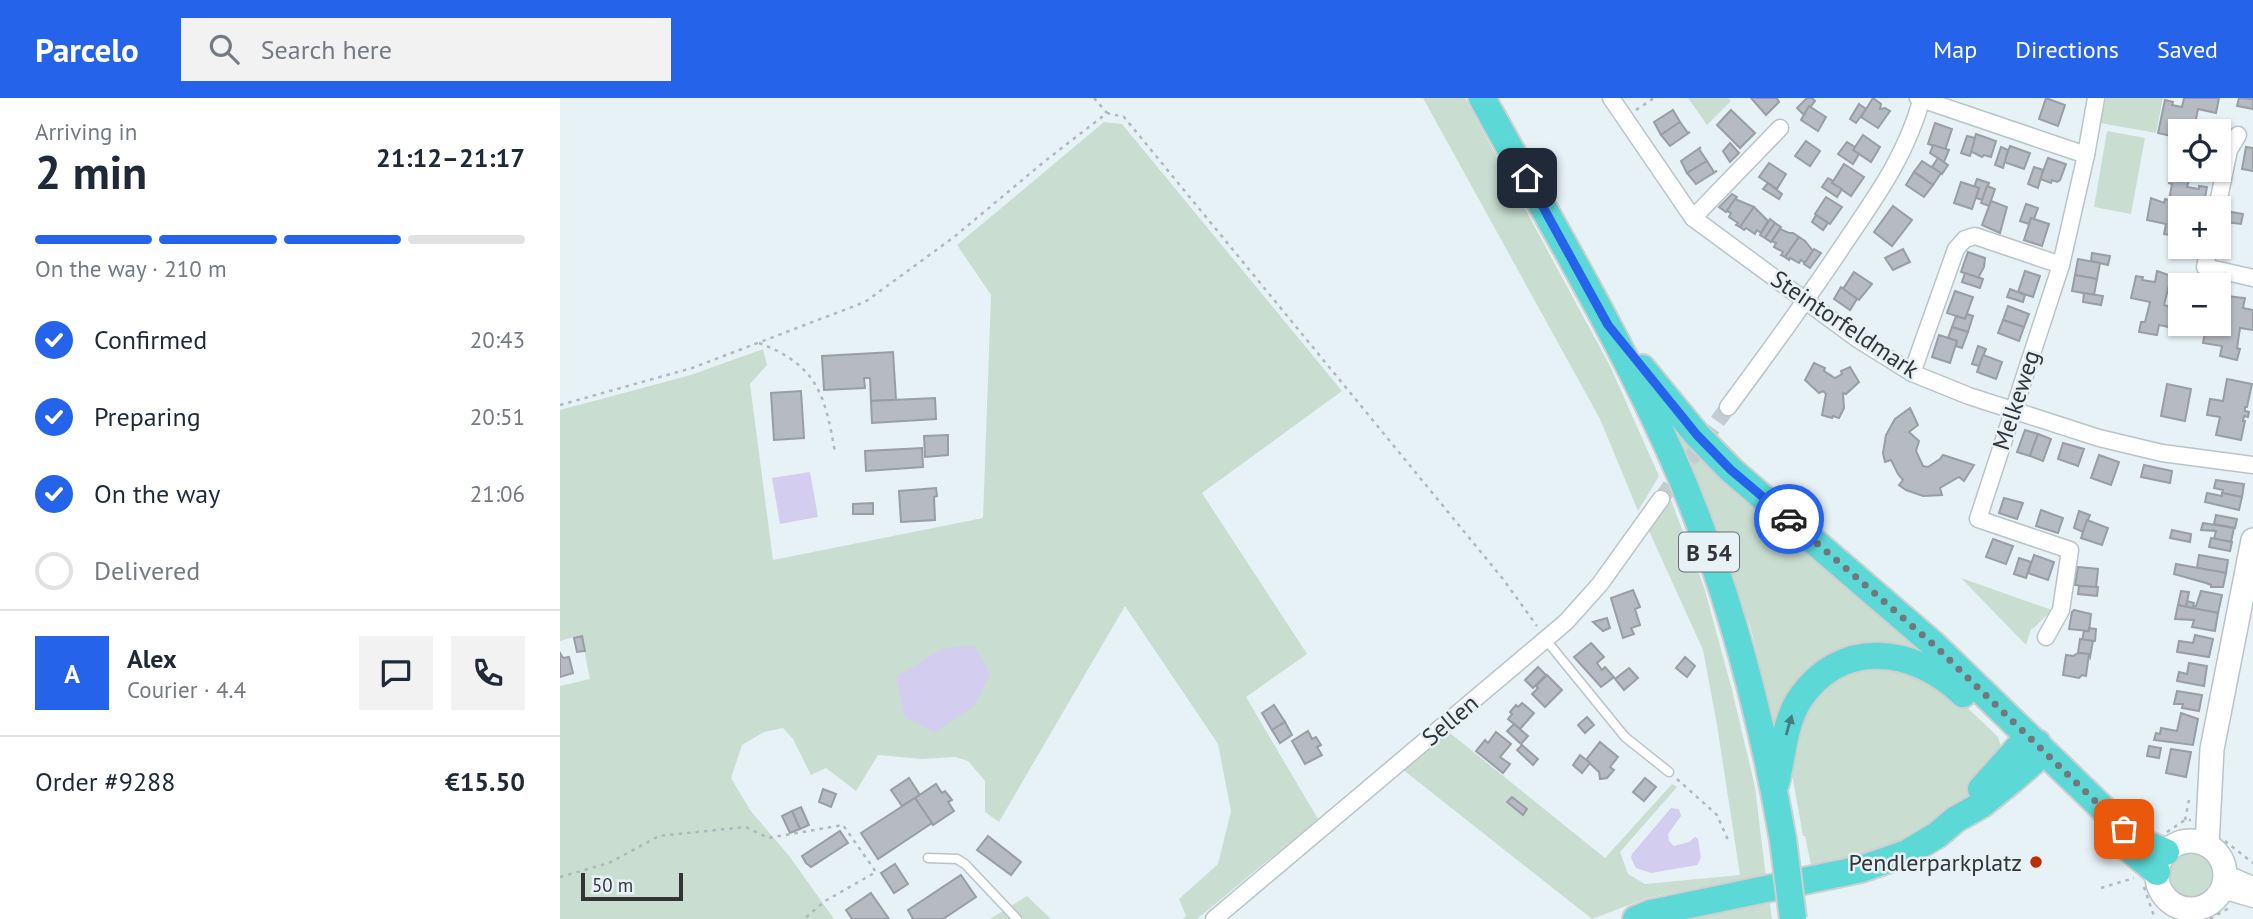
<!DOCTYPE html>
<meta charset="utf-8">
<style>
:root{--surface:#fff;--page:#f2f2f3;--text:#1f2937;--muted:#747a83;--line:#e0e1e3;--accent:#2563eb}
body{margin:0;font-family:"PT Sans",sans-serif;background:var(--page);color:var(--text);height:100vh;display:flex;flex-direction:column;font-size:26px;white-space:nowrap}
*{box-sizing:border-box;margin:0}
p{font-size:23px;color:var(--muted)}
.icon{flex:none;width:38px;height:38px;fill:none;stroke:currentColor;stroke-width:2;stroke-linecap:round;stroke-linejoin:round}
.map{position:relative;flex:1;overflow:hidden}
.details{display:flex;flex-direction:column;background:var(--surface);width:560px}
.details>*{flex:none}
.controls{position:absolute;left:1608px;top:21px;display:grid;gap:14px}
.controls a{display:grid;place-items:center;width:63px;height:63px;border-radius:0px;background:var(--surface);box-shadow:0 2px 5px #0004;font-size:35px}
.scale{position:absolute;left:21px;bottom:18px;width:102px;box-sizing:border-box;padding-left:7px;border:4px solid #313537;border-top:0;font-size:19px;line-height:24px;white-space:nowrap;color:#313537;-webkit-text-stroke:5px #e7f2f7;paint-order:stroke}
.pin{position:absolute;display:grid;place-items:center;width:60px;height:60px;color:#fff;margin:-30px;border-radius:14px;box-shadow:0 4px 10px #0006}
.courier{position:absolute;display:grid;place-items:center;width:70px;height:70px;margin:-35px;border:5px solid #2563eb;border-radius:50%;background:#fff;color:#222;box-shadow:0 2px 9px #0007}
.head em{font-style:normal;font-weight:600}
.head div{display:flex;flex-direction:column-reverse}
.head{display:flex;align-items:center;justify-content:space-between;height:119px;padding:0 35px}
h1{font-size:46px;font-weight:600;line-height:52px}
.bar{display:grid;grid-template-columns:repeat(4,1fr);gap:10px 7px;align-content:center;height:84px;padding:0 35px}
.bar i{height:9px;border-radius:5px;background:var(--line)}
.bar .on{background:var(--accent)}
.bar p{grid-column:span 4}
.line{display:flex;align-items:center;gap:18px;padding:0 35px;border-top:2px solid var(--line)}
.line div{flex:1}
.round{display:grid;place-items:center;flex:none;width:74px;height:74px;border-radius:0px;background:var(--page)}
ol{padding:0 35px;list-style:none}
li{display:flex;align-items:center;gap:21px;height:77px}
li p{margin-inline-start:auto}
li .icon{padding:7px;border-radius:50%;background:var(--accent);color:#fff;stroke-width:4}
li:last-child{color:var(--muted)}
li i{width:38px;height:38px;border:4px solid var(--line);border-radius:50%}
header{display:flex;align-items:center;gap:42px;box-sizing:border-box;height:98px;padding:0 35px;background:var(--accent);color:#fff}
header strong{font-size:33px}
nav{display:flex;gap:38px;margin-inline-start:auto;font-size:24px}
.search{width:490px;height:63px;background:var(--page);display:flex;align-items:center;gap:18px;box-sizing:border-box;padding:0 24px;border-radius:0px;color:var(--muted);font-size:26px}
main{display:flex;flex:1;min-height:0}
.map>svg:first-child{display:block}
.green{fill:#c9ded1}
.water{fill:#d3cdef}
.building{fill:#b5bac3;stroke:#989da6;stroke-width:2}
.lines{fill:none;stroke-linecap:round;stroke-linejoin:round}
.minor-tunnel{stroke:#c3ccd1;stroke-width:16;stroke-dasharray:16 8;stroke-linecap:butt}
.service-casing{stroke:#b9c4c9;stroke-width:11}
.minor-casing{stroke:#b9c4c9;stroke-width:19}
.secondary-casing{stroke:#b9c4c9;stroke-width:26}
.trunk-casing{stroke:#cecfcf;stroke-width:30}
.path{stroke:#afb8bc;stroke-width:2.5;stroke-dasharray:3.5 5;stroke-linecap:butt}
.service{stroke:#fff;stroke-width:8}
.minor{stroke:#fff;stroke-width:16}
.secondary{stroke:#fff;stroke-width:23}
.trunk{stroke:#5cd8d6;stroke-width:26}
.trunk-bridge-casing{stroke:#cecfcf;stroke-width:30;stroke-linecap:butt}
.trunk-bridge{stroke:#5cd8d6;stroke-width:26}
.oneway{fill:#447e7f}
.done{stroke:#71777a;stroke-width:7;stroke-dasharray:0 12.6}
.route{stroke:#2563eb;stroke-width:9}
.poi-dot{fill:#ba3101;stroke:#e7f2f7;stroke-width:2.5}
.labels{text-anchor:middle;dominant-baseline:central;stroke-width:5;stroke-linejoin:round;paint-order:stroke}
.shield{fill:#e7f2f7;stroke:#686e71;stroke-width:2}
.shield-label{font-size:23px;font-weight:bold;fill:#313537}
.street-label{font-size:24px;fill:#313537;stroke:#e7f2f7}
.poi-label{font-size:24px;fill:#313537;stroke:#e7f2f7;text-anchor:end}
</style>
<header>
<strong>Parcelo</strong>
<div class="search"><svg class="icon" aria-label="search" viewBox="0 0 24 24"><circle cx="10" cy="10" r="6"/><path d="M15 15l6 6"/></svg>Search here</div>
<nav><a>Map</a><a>Directions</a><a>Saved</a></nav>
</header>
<main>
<section class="details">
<div class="head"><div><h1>2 min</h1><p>Arriving in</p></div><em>21:12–21:17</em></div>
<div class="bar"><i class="on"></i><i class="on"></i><i class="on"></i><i></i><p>On the way · 210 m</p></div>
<ol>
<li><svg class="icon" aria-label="check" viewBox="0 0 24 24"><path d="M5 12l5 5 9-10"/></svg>Confirmed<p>20:43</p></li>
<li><svg class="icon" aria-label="check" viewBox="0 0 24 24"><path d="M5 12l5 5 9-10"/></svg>Preparing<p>20:51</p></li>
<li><svg class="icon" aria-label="check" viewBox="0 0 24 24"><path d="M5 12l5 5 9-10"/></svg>On the way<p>21:06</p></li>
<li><i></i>Delivered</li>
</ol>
<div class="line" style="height:126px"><b class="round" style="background:var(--accent);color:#fff">A</b><div><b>Alex</b><p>Courier · 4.4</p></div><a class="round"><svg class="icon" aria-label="chat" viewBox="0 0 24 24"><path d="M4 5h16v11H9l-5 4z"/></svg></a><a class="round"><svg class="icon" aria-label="phone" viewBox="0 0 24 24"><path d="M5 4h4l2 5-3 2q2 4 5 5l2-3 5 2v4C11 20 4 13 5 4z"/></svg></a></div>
<div class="line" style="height:91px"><div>Order #9288</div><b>€15.50</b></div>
</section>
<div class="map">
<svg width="1693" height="821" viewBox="0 0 1693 821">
<rect width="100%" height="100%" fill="#e7f2f7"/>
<g class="green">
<polygon points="863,0 905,0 1050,268 1099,378 1078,413 1040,321"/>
<polygon points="1128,0 1168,0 1171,3 1147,27"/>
<polygon points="1546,0 1603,0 1596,35 1540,25"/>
<polygon points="544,24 562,26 782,293 642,395 747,556 686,599 758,721 637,821 623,821 626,818 619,801 658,766 671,713 658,646 565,508 439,724 425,714 425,683 408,663 395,659 362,661 318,657 296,693 266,670 251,677 233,641 223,630 204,634 182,647 171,680 190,712 230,759 274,821 0,821 0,588 30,581 21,537 0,543 0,312 131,277 203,251 207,267 190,286 213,462 423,420 431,197 397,147"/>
<polygon points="1547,33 1585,40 1571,116 1534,109"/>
<path d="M1095 298 1402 586 1297 554 1214 646C1206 607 1201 567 1190 528Z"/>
<polygon points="1111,402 1144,489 1172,592 1195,689 1206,780 1181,782 1087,800 1032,821 842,671 890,635 1045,760 1112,686 1117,689 1060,754 1068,776 1085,786 1180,777 1157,627 1143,552 1089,433"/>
<polygon points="1401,480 1492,512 1475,529 1471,531 1466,547"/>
<polygon points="1319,565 1388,591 1438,639 1441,649 1440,656 1423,681 1402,705 1351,744 1252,772 1245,738 1243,738 1232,676 1231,649 1233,633 1263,586"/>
<circle cx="1632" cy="777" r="27"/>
<polygon points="467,798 491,821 430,821"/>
<polygon points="1209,799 1212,821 1124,821"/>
</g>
<g class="water">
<polygon points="250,374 258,419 220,426 212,380"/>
<polygon points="414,547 430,576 415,607 375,634 344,619 336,579 383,550"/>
<polygon points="1111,710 1119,711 1121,718 1108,736 1109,743 1114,748 1129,744 1135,739 1138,741 1141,760 1137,767 1091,775 1076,770 1071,760 1072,756"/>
</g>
<g class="building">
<polygon points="1191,0 1217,0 1219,4 1206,17"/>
<polygon points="1247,0 1252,0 1255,3 1244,17 1237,10"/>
<polygon points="1313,0 1321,6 1320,11 1325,10 1330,13 1318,30 1301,19"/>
<polygon points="1486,0 1505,7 1498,28 1479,21"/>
<polygon points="1624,0 1659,0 1656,15 1638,11 1634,31 1637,33 1620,33 1620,40 1598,35 1605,2 1613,4 1612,7 1622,9"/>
<polygon points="1679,0 1693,1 1693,11 1677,8"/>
<polygon points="1299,6 1306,11 1296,25 1290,21"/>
<polygon points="1249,8 1266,19 1258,33 1241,22"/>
<polygon points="1113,12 1120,24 1101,37 1094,24"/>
<polygon points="1171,12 1195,35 1180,50 1157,27"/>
<polygon points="1120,24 1128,35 1130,34 1110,48 1101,37"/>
<polygon points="1375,25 1392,31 1385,52 1368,46"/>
<polygon points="1416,36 1436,43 1431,59 1424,57 1422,59 1410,53"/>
<polygon points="1303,37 1320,49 1311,64 1293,52"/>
<polygon points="1407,38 1415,40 1410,58 1401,55"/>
<polygon points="1246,43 1260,53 1250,68 1235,58"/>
<polygon points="1287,44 1295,49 1293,52 1299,56 1293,66 1278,56"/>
<polygon points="1170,45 1179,55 1170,64 1163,53"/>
<polygon points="1373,47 1389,52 1384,64 1370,55"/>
<polygon points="1450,48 1470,55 1464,71 1444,64"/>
<polygon points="1141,49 1139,51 1147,63 1127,75 1121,63"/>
<polygon points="1441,49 1448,52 1443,70 1435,67"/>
<polygon points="1686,49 1693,50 1693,73 1682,71"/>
<polygon points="1378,60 1388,67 1382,76 1372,69"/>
<polygon points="1488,60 1506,66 1500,82 1497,84 1492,82 1491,85 1480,81"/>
<polygon points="1147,63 1154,74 1157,73 1136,86 1127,75"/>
<polygon points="1362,63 1381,75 1373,87 1354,74"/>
<polygon points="1209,65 1226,76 1217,91 1199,79"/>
<polygon points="1284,66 1304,79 1291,98 1272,85"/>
<polygon points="1474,69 1483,72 1478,90 1468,86"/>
<polygon points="1354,74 1373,87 1364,99 1346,87"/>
<polygon points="1622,75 1630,78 1627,89 1639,91 1639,88 1647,89 1643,110 1623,107 1620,110 1620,139 1604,136 1606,126 1587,122 1591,100 1604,105 1605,101 1609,102 1612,86 1609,85 1611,76 1622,78"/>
<polygon points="1268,80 1273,83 1272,85 1282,91 1277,99 1262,89"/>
<polygon points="1417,81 1429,85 1423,102 1416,100 1419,90 1414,89"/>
<polygon points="1401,84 1419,90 1412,111 1394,105"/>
<polygon points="1208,85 1222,96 1219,101 1203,91"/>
<polygon points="1427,88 1435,91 1429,108 1421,105"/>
<polygon points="1172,96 1177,99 1166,114 1159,109"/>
<polygon points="1266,99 1282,109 1270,126 1255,116"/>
<polygon points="1175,101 1194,109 1180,129 1176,127 1178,125 1169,119 1171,115 1167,113"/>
<polygon points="1431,103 1447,109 1440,135 1422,127"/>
<polygon points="1466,106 1478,110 1474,121 1471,120 1469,126 1460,123"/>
<polygon points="1333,108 1352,122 1332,148 1314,134"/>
<polygon points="1194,109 1208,123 1201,135 1197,132 1195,136 1186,130 1184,132 1180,129"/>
<polygon points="1666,113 1683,116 1681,126 1664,124"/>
<polygon points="1256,117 1268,125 1263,132 1252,124"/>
<polygon points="1471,120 1489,126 1482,148 1464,142"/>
<polygon points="1210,121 1215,125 1205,140 1200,137"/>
<polygon points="1215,125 1221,129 1211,144 1205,140"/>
<polygon points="1220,131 1229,135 1233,135 1239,139 1225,159 1221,157 1223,154 1214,149 1216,145 1212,143"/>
<polygon points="1239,139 1245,143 1253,153 1245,165 1241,162 1239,165 1230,160 1229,162 1225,159"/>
<polygon points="1254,151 1261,155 1250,170 1244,166"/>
<polygon points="1343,151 1350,164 1333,172 1325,160"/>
<polygon points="1408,154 1425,160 1424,169 1418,180 1401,174"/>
<polygon points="1532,155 1550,158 1548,167 1531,163"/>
<polygon points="1518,161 1540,165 1537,181 1515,177"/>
<polygon points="1465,173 1480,178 1473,199 1458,194"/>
<polygon points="1597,173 1614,179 1612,188 1609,187 1604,207 1615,210 1616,207 1620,208 1620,220 1618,231 1599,227 1597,237 1579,234 1581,224 1585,224 1590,204 1571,200 1576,178 1583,179 1582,182 1595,184"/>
<polygon points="1294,174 1312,186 1299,202 1283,191"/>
<polygon points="1405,175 1423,181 1420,190 1402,184"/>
<polygon points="1515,177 1537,181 1534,197 1512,193"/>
<polygon points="1281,189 1297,201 1290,212 1274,201"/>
<polygon points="1450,191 1465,197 1463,204 1447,199"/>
<polygon points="1395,193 1413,199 1405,221 1387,215"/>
<polygon points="1524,195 1543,198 1541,207 1523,204"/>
<polygon points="1667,198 1685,200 1683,210 1693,212 1693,232 1680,230 1677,250 1680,251 1677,262 1660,258 1662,248 1643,245 1647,226 1665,229"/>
<polygon points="1448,208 1469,216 1464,229 1443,222"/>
<polygon points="1407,216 1413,218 1408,234 1392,229 1396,218 1405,221"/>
<polygon points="1443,222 1464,229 1459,243 1438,235"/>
<polygon points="1392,229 1408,234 1402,250 1396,248 1397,243 1388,240"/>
<polygon points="1379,237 1397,243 1390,265 1372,259"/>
<polygon points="1418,248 1426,251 1419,268 1412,266"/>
<polygon points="333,254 336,302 311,303 310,280 304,280 305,290 264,292 262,258"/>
<polygon points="1423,257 1442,264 1436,281 1417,274"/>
<polygon points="1254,265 1265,270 1264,273 1275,280 1282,276 1281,273 1290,269 1299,284 1286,296 1283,295 1284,310 1279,320 1273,318 1272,320 1262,317 1266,296 1263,293 1259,295 1245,282"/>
<polygon points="1667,281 1692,286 1687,309 1685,309 1685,313 1689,314 1688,319 1684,318 1683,323 1685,323 1681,342 1656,337 1660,319 1647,317 1650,301 1663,303"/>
<polygon points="1607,286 1631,291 1625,323 1601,318"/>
<polygon points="241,293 244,340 214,342 211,295"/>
<polygon points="375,300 376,321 312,325 311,303"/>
<polygon points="1350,310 1358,327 1349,334 1359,343 1356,353 1363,368 1368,369 1380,361 1383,357 1414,367 1404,383 1399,379 1380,390 1382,397 1363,398 1346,392 1339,387 1343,382 1338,376 1331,362 1325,364 1323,355 1326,337 1335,321"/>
<polygon points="1465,332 1478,336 1470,358 1457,354"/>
<polygon points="1478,336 1491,341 1483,363 1470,358"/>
<polygon points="388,337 388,357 365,359 364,338"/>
<polygon points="1503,345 1524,351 1518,368 1498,361"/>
<polygon points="362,350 363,369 306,373 305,353"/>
<polygon points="1539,357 1559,364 1551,387 1531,380"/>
<polygon points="1584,367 1612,373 1610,385 1581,379"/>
<polygon points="1656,382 1684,386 1682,399 1662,395 1663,392 1654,390"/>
<polygon points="376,390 377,398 374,399 375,422 341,424 339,393"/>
<polygon points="1647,395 1662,398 1662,395 1682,399 1679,412 1645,404"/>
<polygon points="1444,400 1463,405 1457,421 1439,415"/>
<polygon points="313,405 313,416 293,416 293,406"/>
<polygon points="1481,412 1503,420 1498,435 1476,428"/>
<polygon points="1519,413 1530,417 1523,434 1514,430"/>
<polygon points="1656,417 1677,421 1675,430 1654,426"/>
<polygon points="1527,422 1548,430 1542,447 1521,440"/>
<polygon points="1643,425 1674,430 1671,444 1654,441 1656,433 1641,432"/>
<polygon points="1612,432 1631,436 1630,444 1610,440"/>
<polygon points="1651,440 1672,444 1670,453 1649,449"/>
<polygon points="1433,441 1453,448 1446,466 1426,459"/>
<polygon points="1474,457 1494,464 1488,482 1468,475"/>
<polygon points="1639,457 1668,462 1666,475 1637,470"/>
<polygon points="1459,460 1471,464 1466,480 1454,476"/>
<polygon points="1616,466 1666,475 1663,489 1651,489 1651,487 1646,485 1614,476"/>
<polygon points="1518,469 1538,471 1536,490 1515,487"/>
<polygon points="1519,488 1538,489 1537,498 1518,496"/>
<polygon points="1073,492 1080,509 1075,511 1080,527 1071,530 1074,536 1063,540 1051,500"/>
<polygon points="1621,493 1629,494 1626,509 1618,507"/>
<polygon points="1641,493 1662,497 1658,515 1626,509 1627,503 1634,505 1633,508 1636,508"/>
<polygon points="1618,507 1658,515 1655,533 1632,529 1634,522 1615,521"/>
<polygon points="1514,512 1531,516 1529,533 1509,531 1512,514"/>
<polygon points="1047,520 1050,530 1043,533 1033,524"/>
<polygon points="1529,530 1536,531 1535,543 1522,542 1524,533 1529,533"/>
<polygon points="1635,537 1653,541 1649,559 1617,554 1619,543 1633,545"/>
<polygon points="22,538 25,553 17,554 14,540"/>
<polygon points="1520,541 1533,543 1530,559 1529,556 1518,555"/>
<polygon points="1031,545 1044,559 1037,565 1042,572 1045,569 1054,579 1041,589 1014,559"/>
<polygon points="0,555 3,560 9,559 13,575 0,579"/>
<polygon points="1518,555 1529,556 1526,578 1522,577 1519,580 1503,577 1506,557 1513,558"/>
<polygon points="1125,559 1135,568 1127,579 1116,570"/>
<polygon points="1629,565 1647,568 1644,588 1617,583 1619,574 1627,576"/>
<polygon points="978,569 986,577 973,590 965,582"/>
<polygon points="1069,570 1078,580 1064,592 1055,581"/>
<polygon points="987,577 1002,592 985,609 972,596 978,590 976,588"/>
<polygon points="1617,593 1642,597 1639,613 1622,610 1623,606 1614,606"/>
<polygon points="962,605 974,615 960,631 948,621 952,616 950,614 956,607 958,609"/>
<polygon points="714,607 725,624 712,632 702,615"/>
<polygon points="1621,615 1638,621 1633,647 1594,642 1596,635 1600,636 1601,630 1617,633"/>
<polygon points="1027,619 1034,627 1025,635 1018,627"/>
<polygon points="725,624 732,637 720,645 712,632"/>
<polygon points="954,626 968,638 961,646 947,633"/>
<polygon points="748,633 752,641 756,639 761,647 757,649 762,657 745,666 732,643"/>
<polygon points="936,634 951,646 940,659 950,666 943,675 916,653 925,642 928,645"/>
<polygon points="1040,644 1058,659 1050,669 1054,672 1047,680 1040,681 1039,674 1026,662"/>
<polygon points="962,647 978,661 973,667 957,652"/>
<polygon points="1589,648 1601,650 1599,660 1587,658"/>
<polygon points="1611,651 1631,654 1626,679 1606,675"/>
<polygon points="1020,657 1030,665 1022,675 1013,667"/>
<polygon points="349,680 360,697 342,708 331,692"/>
<polygon points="1085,680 1096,689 1084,703 1073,694"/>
<polygon points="376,686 382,695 385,693 392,702 388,704 394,713 373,727 355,700"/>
<polygon points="263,691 276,696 271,709 259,704"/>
<polygon points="952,699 967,711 963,717 947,704"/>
<polygon points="355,700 372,725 318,761 301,735"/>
<polygon points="241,709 249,727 240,731 232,713"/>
<polygon points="232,713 240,731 230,735 222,718"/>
<polygon points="280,733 288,745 251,769 246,765 242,758"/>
<polygon points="428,738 461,764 451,777 417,752"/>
<polygon points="335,766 348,786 334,795 321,775"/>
<polygon points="401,777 416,799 383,821 353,821 348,812"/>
<polygon points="311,795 329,821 292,821 286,812"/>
</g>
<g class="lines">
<polyline class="minor-tunnel" points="1101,401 1168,309"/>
<defs>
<g id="service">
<polyline points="986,542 1065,639 1109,674"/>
<polyline points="368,760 397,761 405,766 457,821"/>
</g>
<g id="minor">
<polyline points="1051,0 1133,120 1299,242 1352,275 1409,298 1539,340 1602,355 1693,367"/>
<polyline points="1358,0 1526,57"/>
<polyline points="1657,110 1669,52 1678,37"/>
<polyline points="1133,120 1220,30"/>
<polyline points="1649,149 1645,169 1693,180"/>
<polyline points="1352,275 1396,151 1405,141 1415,138 1501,167"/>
<path d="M1168 309C1208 255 1247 202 1284 146 1317 97 1346 58 1362 0"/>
<polyline points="1486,539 1501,512 1510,452 1418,421 1501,167 1526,57 1536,0"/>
<polyline points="1665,775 1693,787"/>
<polyline points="1662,792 1693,801"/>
<polyline points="654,821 1006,524 1040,486 1101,401"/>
</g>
<g id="secondary">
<circle cx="1631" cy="777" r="34"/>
<polyline points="1647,747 1652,651 1693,442"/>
</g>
<g id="trunk">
<path d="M922 0C987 118 1056 233 1111 356 1166 480 1200 610 1223 742"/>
<polyline points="1082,270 1137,337 1171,372 1373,546 1564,731 1586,746 1606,754"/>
<path d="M1216 685C1223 658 1224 626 1239 602 1281 539 1354 549 1403 596"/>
<polyline points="1421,691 1459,649 1477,645"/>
<polyline points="1564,746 1597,774"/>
<polyline points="1076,821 1091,815 1301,771 1347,755 1377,737 1396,721 1421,707 1452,682 1474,663 1477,645"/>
</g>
</defs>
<use href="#service" class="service-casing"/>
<use href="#minor" class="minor-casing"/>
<use href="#secondary" class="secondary-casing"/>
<use href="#trunk" class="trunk-casing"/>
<g class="path">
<polyline points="534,0 547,15"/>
<polyline points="1076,12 1094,0"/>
<path d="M199 245C258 267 265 298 275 354"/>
<polyline points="0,307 132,270 305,204 394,139 485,63 547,15 564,19 943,481 977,528"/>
<polyline points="1117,681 1157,717 1168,742"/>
<polyline points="1625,722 1630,697"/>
<polyline points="1607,734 1625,722 1631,722"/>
<polyline points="1665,743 1693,765"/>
<polyline points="0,779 49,765 99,738 186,729 208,740 283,727 316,774 265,803 244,821"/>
<polyline points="1584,789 1595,821"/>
<polyline points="1541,790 1574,780"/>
<polyline points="1650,821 1669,810"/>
</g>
<use href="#service" class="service"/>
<use href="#minor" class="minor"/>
<use href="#secondary" class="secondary"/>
<use href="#trunk" class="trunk"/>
<defs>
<polyline id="trunk-bridge" points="1223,742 1233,821"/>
</defs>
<use href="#trunk-bridge" class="trunk-bridge-casing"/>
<use href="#trunk-bridge" class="trunk-bridge"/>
</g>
<defs><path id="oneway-solid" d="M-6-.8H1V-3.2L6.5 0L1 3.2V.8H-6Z" transform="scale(1.75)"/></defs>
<use class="oneway" href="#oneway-solid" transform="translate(1229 627) rotate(-74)"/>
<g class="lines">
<polyline class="done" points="1229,421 1373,546 1564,731"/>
<polyline class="route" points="967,80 1048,227 1137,337 1171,372 1229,421"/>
</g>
<circle class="poi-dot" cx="1476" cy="764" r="7"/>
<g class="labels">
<rect class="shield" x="1119" y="434.5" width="60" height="39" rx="5"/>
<g class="shield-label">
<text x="1149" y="454">B 54</text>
</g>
<g class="street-label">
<text transform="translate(1285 226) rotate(34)">Steintorfeldmark</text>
<text transform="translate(1456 302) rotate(-72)">Melkeweg</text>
<text transform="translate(890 622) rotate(-40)">Sellen</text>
</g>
<g class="poi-label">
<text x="1462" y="764">Pendlerparkplatz</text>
</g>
</g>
</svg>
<div class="controls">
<a><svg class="icon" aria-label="locate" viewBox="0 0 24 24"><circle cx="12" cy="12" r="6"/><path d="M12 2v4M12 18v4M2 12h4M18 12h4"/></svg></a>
<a>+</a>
<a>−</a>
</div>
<div class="scale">50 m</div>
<div class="pin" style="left:1564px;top:731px;background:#ea580c"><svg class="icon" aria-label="bag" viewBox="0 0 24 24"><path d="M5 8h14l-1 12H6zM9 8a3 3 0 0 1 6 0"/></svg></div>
<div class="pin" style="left:967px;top:80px;background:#1f2937"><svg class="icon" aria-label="home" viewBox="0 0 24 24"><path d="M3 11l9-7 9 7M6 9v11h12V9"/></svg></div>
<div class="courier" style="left:1229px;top:421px"><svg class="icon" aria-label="car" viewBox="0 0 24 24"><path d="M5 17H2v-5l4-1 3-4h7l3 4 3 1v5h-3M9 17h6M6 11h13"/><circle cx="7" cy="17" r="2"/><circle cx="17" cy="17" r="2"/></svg></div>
</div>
</main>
